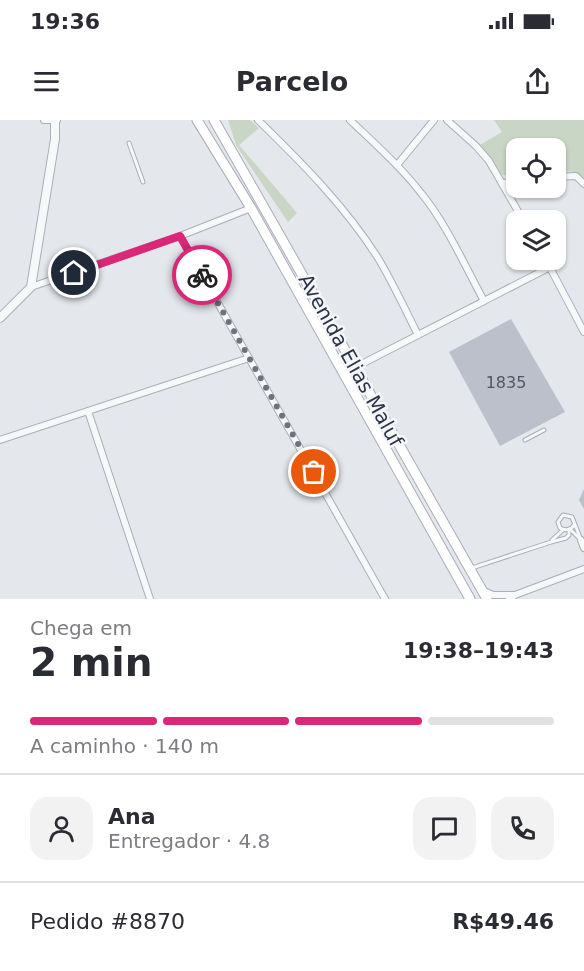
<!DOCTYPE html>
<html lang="pt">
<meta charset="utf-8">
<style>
:root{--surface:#fff;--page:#f2f2f3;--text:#2b2b33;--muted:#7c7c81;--line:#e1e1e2;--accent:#db2777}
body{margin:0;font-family:"DejaVu Sans",sans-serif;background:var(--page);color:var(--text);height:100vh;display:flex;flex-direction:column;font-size:22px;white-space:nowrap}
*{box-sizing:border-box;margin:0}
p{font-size:20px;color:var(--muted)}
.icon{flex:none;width:33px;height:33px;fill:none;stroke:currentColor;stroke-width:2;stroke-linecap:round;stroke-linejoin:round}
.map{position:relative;height:479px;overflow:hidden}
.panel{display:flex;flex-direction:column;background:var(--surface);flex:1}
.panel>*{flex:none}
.buttons{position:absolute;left:506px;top:18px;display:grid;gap:12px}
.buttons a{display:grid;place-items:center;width:60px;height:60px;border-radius:12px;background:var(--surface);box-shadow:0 2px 4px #0004;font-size:30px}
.pin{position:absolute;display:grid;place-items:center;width:51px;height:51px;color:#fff;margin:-26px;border:3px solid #fff;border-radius:50%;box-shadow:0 2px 6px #0007}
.courier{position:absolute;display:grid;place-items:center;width:60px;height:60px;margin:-30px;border:4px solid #db2777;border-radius:50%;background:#fff;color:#222;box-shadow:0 2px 8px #0007}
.head em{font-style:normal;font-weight:800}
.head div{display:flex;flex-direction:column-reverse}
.head{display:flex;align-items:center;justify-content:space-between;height:102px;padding:0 30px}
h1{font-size:39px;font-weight:800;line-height:45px}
.bar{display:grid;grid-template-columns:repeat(4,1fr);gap:9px 6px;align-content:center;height:72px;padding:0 30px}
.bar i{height:8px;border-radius:4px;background:var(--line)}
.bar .active{background:var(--accent)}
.bar p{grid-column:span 4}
.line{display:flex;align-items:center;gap:15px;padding:0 30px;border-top:2px solid var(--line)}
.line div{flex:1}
.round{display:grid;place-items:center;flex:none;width:63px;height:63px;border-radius:18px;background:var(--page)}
.status{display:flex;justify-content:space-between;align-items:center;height:42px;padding:0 30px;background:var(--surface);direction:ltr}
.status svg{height:16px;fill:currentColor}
header{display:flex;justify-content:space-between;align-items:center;height:78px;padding:0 30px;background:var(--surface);font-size:27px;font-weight:800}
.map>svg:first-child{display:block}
.green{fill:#c9d6c5}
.building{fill:#bbc0ca}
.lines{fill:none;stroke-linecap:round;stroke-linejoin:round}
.service-casing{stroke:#a9aeb7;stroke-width:5}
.minor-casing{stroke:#a9aeb7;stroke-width:8}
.tertiary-casing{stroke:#a9aeb7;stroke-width:10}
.secondary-casing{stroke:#a9aeb7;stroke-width:11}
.service{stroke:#f7f8fa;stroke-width:3}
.minor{stroke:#f7f8fa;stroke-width:6}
.tertiary{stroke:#f7f8fa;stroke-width:8}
.secondary{stroke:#fff;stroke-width:9}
.done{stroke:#6c737f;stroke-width:6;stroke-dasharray:0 10.8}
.route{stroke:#db2777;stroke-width:8}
.labels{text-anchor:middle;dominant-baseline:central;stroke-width:5;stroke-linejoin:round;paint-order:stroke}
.number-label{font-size:16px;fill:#4f5766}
.street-label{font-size:20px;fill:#2b3445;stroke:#f4f6f9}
</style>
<div class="status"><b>19:36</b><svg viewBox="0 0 49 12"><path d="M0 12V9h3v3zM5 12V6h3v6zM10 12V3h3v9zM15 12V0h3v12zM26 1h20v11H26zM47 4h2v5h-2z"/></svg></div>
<header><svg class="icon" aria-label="menu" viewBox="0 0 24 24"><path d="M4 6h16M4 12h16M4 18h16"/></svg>Parcelo<svg class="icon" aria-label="share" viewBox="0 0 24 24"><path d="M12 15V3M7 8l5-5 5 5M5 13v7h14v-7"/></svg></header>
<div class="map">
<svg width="584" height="479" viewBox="0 0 584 479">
<rect width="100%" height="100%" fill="#e4e7ec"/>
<g class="green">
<polygon points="228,0 250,0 259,8 239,25 297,93 288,102 236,25"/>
<path d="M494 0H584V58C575 50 567 51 555 52V28H516V56L502 55 480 25 502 12Z"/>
</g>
<g class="building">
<polygon points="511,199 565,292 500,326 449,232"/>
<polygon points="584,369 584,389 579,380"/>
</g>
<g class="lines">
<defs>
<g id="service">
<polyline points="129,23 143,62"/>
<polyline points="525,320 544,310"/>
<path d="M574 405C571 410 565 411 560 408L558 402 563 395 572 397 581 420"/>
<polyline points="570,409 579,418"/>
<polyline points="552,420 563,410"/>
<polyline points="472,448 551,422 566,418 569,415 569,410"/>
</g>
<g id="minor">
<polyline points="44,0 57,0"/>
<path d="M258 0C301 42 345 86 378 138 393 163 405 189 418 215"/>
<path d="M350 0C374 23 400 46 421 73 446 103 465 146 484 181"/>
<polyline points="447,0 476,26 489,41 523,100"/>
<polyline points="397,45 434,0"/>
<polyline points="555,57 576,56 584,64"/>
<polyline points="502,63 516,62"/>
<polyline points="180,116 385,479"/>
<polyline points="546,140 584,212"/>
<polyline points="31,167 180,116 251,88"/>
<polyline points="354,248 550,147"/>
<polyline points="88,291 150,479"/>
<polyline points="0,320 249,238"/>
<polyline points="581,420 584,428"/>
<polyline points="484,471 493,475 514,475"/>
<polyline points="509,479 515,475 584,449"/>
</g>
<polyline id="tertiary" points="0,198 31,167 55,19 55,0"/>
<g id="secondary">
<polyline points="197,0 251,88 470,479"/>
<polyline points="214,0 487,479"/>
</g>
</defs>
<use href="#service" class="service-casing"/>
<use href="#minor" class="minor-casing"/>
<use href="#tertiary" class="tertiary-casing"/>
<use href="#secondary" class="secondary-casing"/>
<use href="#service" class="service"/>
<use href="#minor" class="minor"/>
<use href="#tertiary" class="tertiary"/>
<use href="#secondary" class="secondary"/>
</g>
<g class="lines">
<polyline class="done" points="202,155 314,352"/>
<polyline class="route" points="74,153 180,116 202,155"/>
</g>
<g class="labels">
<g class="number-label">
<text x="506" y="262">1835</text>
</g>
<g class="street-label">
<text transform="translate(351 240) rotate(61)">Avenida Elias Maluf</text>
</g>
</g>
</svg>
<div class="buttons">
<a><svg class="icon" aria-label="locate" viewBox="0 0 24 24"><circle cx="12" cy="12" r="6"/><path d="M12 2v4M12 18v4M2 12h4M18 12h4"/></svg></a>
<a><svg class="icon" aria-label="layers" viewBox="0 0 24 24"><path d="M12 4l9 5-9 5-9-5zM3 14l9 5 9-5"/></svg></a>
</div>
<div class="pin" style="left:314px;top:352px;background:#ea580c"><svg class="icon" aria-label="bag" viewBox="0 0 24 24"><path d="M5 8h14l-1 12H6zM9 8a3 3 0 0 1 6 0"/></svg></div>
<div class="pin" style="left:74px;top:153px;background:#1f2937"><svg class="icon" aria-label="home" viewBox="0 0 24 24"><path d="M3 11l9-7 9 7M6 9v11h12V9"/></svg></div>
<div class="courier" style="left:202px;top:155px"><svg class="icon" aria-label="bike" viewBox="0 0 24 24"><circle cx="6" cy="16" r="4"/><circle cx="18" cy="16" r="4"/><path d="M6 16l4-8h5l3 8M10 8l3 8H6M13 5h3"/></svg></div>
</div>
<section class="panel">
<div class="head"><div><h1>2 min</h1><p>Chega em</p></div><em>19:38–19:43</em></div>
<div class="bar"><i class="active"></i><i class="active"></i><i class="active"></i><i></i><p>A caminho · 140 m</p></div>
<div class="line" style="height:108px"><a class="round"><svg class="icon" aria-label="person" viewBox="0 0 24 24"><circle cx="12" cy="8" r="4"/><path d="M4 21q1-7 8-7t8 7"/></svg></a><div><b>Ana</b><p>Entregador · 4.8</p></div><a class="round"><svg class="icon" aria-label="chat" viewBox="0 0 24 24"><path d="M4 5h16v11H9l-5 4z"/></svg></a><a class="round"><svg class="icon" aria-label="phone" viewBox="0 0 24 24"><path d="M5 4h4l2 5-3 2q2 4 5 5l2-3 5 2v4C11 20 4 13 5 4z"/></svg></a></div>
<div class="line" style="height:78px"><div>Pedido #8870</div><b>R$49.46</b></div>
</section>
